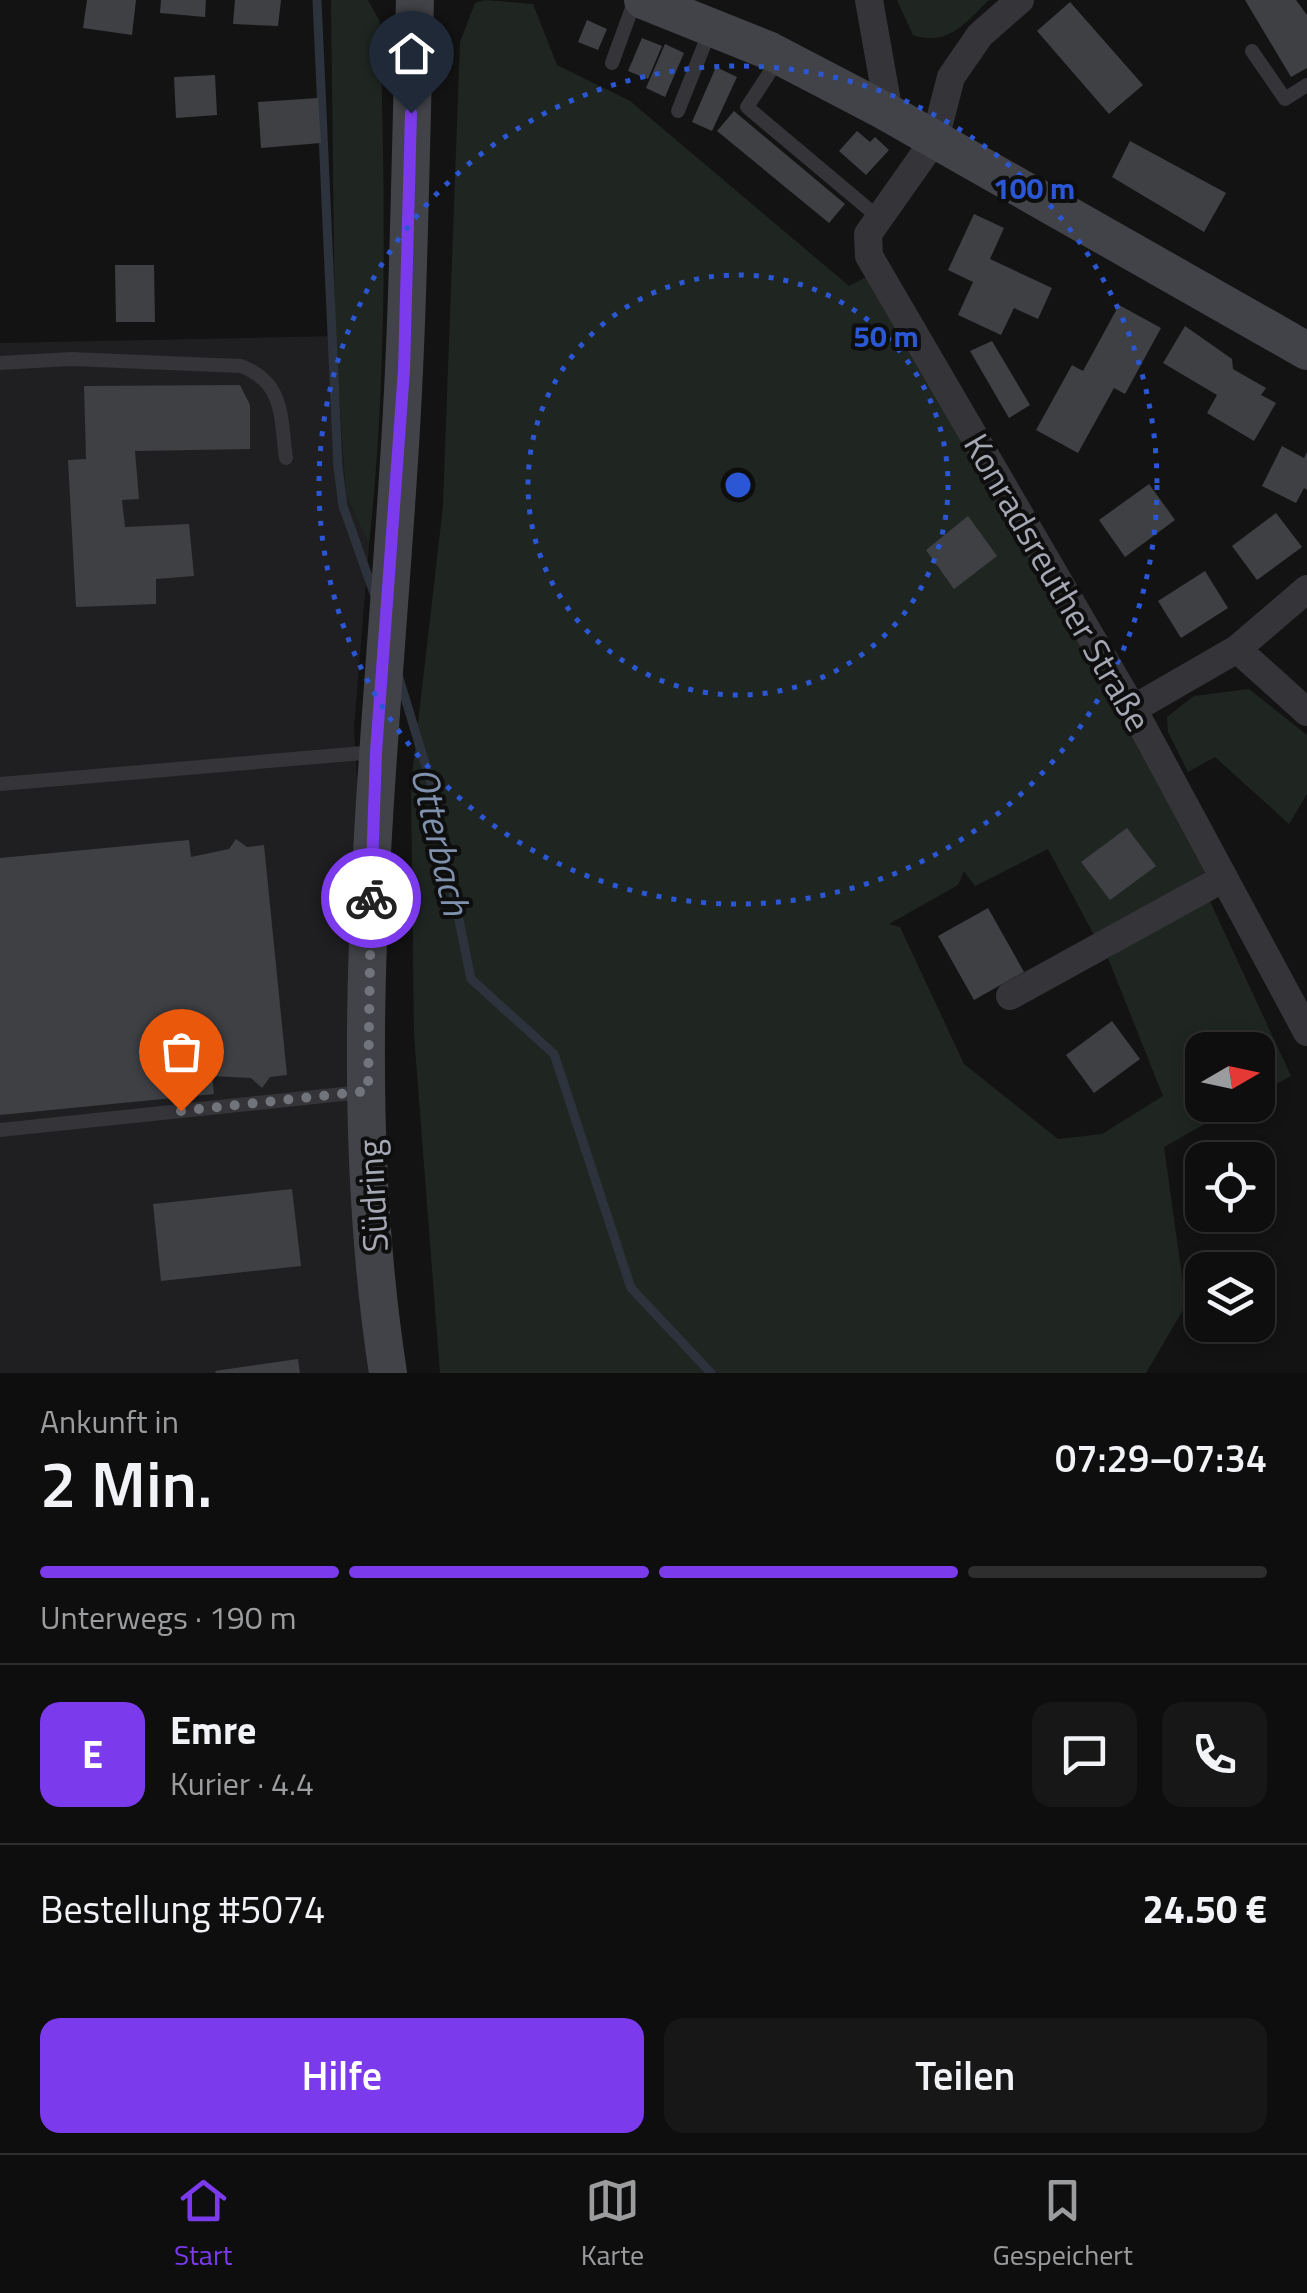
<!DOCTYPE html>
<html lang="de">
<meta charset="utf-8">
<style>
:root{--surface:#0e0e0f;--page:#171718;--text:#f1f3f6;--muted:#9b9c9e;--line:#2e2e2f;--accent:#7c3aed}
body{margin:0;font-family:"Titillium Web",sans-serif;background:var(--page);color:var(--text);height:100vh;display:flex;flex-direction:column;font-size:38px;white-space:nowrap}
*{box-sizing:border-box;margin:0}
p{font-size:32px;color:var(--muted)}
.icon{flex:none;width:55px;height:55px;fill:none;stroke:currentColor;stroke-width:2;stroke-linecap:round;stroke-linejoin:round}
.map{position:relative;height:1373px;overflow:hidden}
.sheet{display:flex;flex-direction:column;background:var(--surface);flex:1}
.sheet>*{flex:none}
.needle{width:65px;rotate:81deg}
.controls{position:absolute;left:1185px;top:1032px;display:grid;gap:20px}
.controls a{display:grid;place-items:center;width:90px;height:90px;border-radius:20px;background:var(--surface);box-shadow:0 5px 15px #0003,0 0 0 2px var(--line);font-size:50px}
.pin{position:absolute;display:grid;place-items:center;width:85px;height:85px;color:#fff;margin:-102px -42px;border-radius:50% 50% 50% 0;rotate:-45deg;box-shadow:0 0 10px #0007}
.pin .icon{rotate:45deg}
.courier{position:absolute;display:grid;place-items:center;width:100px;height:100px;margin:-50px;border:8px solid #7c3aed;border-radius:50%;background:#fff;color:#222;box-shadow:0 2px 12px #0007}
.headline em{font-style:normal;font-weight:600}
.headline div{display:flex;flex-direction:column-reverse}
.headline{display:flex;align-items:center;justify-content:space-between;height:170px;padding:0 40px}
h1{font-size:65px;font-weight:600;line-height:75px}
.bar{display:grid;grid-template-columns:repeat(4,1fr);gap:15px 10px;align-content:center;height:120px;padding:0 40px}
.bar i{height:12px;border-radius:8px;background:var(--line)}
.bar .on{background:var(--accent)}
.bar p{grid-column:span 4}
.line{display:flex;align-items:center;gap:25px;padding:0 40px;border-top:2px solid var(--line)}
.line div{flex:1}
.round{display:grid;place-items:center;flex:none;width:105px;height:105px;border-radius:20px;background:var(--page)}
.button{display:flex;gap:20px;margin-top:auto;padding:20px 40px}
.button a{flex:1;height:115px;border-radius:20px;background:var(--accent);color:#fff;font-size:40px;font-weight:600;line-height:115px;text-align:center}
.button a+a{background:var(--page);color:var(--text)}
.dock{display:flex;justify-content:space-around;align-items:center;height:140px;border-top:2px solid var(--line);background:var(--surface);font-size:28px;color:var(--muted)}
.dock a{display:grid;justify-items:center;gap:5px}
.dock .on{color:var(--accent)}
.map>svg:first-child{display:block}
.built{fill:#1f1f21}
.green{fill:#1f2621}
.lines{fill:none;stroke-linecap:round;stroke-linejoin:round}
.stream{stroke:#2d333c;stroke-width:9}
.building{fill:#3f4044}
.lane{stroke:#343439;stroke-width:14}
.street{stroke:#343439;stroke-width:28}
.secondary{stroke:#424348;stroke-width:38}
.done{stroke:#72747b;stroke-width:10;stroke-dasharray:0 18}
.route{stroke:#7c3aed;stroke-width:12}
.ring{fill:none;stroke:#2b57d4;stroke-width:5;stroke-dasharray:5 10}
.labels{text-anchor:middle;dominant-baseline:central;stroke-width:8;stroke-linejoin:round;paint-order:stroke}
.street-label{font-size:35px;fill:#a5a8b3;stroke:#0e0e0f}
.water-label{font-size:38px;font-style:italic;fill:#7f91ac;stroke:#0e0e0f}
.centre{fill:#2b57d4;stroke:#0e0e0f;stroke-width:5}
.ring-label{font-size:30px;text-anchor:middle;font-weight:bold;fill:#2b57d4;stroke:#0e0e0f;stroke-width:8;stroke-linejoin:round;paint-order:stroke}
</style>
<div class="map">
<svg width="1307" height="1373" viewBox="0 0 1307 1373">
<rect width="100%" height="100%" fill="#131314"/>
<polygon class="built" points="335,336 346,496 369,545 354,728 392,1373 0,1373 0,343"/>
<g class="green">
<path d="M331 0H368L380 22C385 197 388 370 369 545L346 496 335 336Z"/>
<polygon points="485,0 533,4 557,65 630,101 849,286 872,274 1208,870 1095,937 1048,849 975,886 964,871 958,885 889,924 900,927 964,1064 1058,1139 1102,1134 1163,1096 1108,958 1208,897 1291,1076 1258,1094 1258,1050 1202,1050 1202,1105 1238,1105 1164,1147 1186,1305 1146,1373 440,1373 414,1034 411,784 443,506 460,42 475,3"/>
<path d="M897 0H989C965 23 948 47 913 35Z"/>
<polygon points="1249,689 1307,735 1307,794 1289,824 1215,757 1188,772 1168,732 1167,717 1194,696"/>
</g>
<g class="lines">
<g class="stream">
<polyline points="317,0 338,468 343,506 375,596"/>
<polyline points="399,678 431,783 471,979 554,1054 631,1288 711,1373"/>
</g>
</g>
<g class="building">
<polygon points="87,0 136,0 132,35 83,28"/>
<polygon points="161,0 206,0 205,17 160,13"/>
<polygon points="235,0 281,0 278,26 233,24"/>
<polygon points="1245,0 1296,0 1307,15 1307,68 1291,77"/>
<polygon points="1070,2 1143,85 1109,114 1037,31"/>
<polygon points="587,20 607,29 598,50 578,42"/>
<polygon points="642,38 662,46 648,79 628,71"/>
<polygon points="665,44 684,53 665,97 646,88"/>
<polygon points="716,67 737,77 712,131 692,122"/>
<polygon points="215,75 217,115 176,118 174,77"/>
<polygon points="318,98 321,143 261,148 258,102"/>
<polygon points="734,111 845,204 829,223 717,131"/>
<polygon points="857,131 870,142 875,137 889,150 866,175 839,151"/>
<polygon points="1130,141 1226,193 1204,232 1112,177"/>
<polygon points="974,214 1004,228 990,259 1052,288 1038,319 1014,308 1001,335 958,315 973,282 948,270"/>
<polygon points="115,265 154,265 155,322 116,322"/>
<polygon points="1119,305 1161,328 1125,394 1114,388 1078,453 1036,430 1072,365 1083,371"/>
<polygon points="1185,326 1232,359 1233,369 1266,388 1261,395 1276,403 1254,441 1207,413 1217,395 1163,363"/>
<polygon points="992,341 1030,405 1009,418 970,351"/>
<polygon points="240,385 250,405 250,449 135,451 139,499 122,500 125,527 189,524 194,576 156,579 156,604 76,607 68,460 86,459 84,386"/>
<polygon points="1282,446 1304,458 1307,452 1307,490 1304,488 1296,503 1262,486"/>
<polygon points="1149,484 1175,520 1125,557 1099,520"/>
<polygon points="1276,513 1302,547 1257,580 1232,546"/>
<polygon points="968,516 997,556 954,589 926,550"/>
<polygon points="1205,571 1228,608 1181,638 1158,601"/>
<polygon points="1127,828 1156,866 1110,900 1081,862"/>
<polygon points="236,839 247,847 264,845 287,1075 270,1077 262,1088 251,1078 212,1076 214,1094 0,1115 0,858 189,840 191,857 229,849"/>
<polygon points="988,908 1024,972 974,1000 938,936"/>
<polygon points="1112,1021 1140,1059 1094,1093 1066,1055"/>
<polygon points="292,1189 301,1266 161,1281 153,1204"/>
<polygon points="298,1359 300,1373 216,1373 215,1371"/>
</g>
<g class="lines">
<g class="lane">
<polyline points="1252,51 1285,99 1307,85"/>
<polyline points="780,57 747,107 878,217"/>
<polyline points="612,63 635,0"/>
<polyline points="678,111 711,28"/>
<path d="M0 363 71 359 241 366C285 383 280 416 286 458"/>
<polyline points="0,784 375,752"/>
<polyline points="0,1130 362,1092"/>
</g>
<g class="street">
<polyline points="869,0 886,96 883,110"/>
<polyline points="1020,0 980,35 951,77 935,139 868,234 869,256 1133,709 1307,1032"/>
<polyline points="1237,649 1307,712"/>
<polyline points="1133,709 1237,649 1307,589"/>
<polyline points="1010,996 1224,878"/>
</g>
<g class="secondary">
<polyline points="643,0 770,51 883,110 1307,351"/>
<path d="M388 1373C342 1076 379 773 398 476 409 317 410 159 415 0"/>
</g>
</g>
<g class="lines">
<polyline class="done" points="181,1111 368,1091 371,898"/>
<polyline class="route" points="371,898 376,752 404,370 411,113"/>
</g>
<g class="ring">
<circle cx="738" cy="485" r="210"/>
<circle cx="738" cy="485" r="419"/>
</g>
<g class="labels">
<g class="street-label">
<text transform="translate(1058 582) rotate(60)">Konradsreuther Straße</text>
<text transform="translate(372 1196) rotate(-93)">Südring</text>
</g>
<g class="water-label">
<text transform="translate(441 841) rotate(77)">Otterbach</text>
</g>
</g>
<circle cx="738" cy="485" r="15" class="centre"/>
<g class="ring-label">
<text x="1034" y="199">100 m</text>
<text x="886" y="347">50 m</text>
</g>
</svg>
<div class="controls">
<a><svg class="needle" viewBox="-14 -14 28 28"><path d="M0-13l5 13h-10z" fill="#e53935"/><path d="M0 13l5-13h-10z" fill="#9b9c9e"/></svg></a>
<a><svg class="icon" aria-label="locate" viewBox="0 0 24 24"><circle cx="12" cy="12" r="6"/><path d="M12 2v4M12 18v4M2 12h4M18 12h4"/></svg></a>
<a><svg class="icon" aria-label="layers" viewBox="0 0 24 24"><path d="M12 4l9 5-9 5-9-5zM3 14l9 5 9-5"/></svg></a>
</div>
<div class="pin" style="left:181px;top:1111px;background:#ea580c"><svg class="icon" aria-label="bag" viewBox="0 0 24 24"><path d="M5 8h14l-1 12H6zM9 8a3 3 0 0 1 6 0"/></svg></div>
<div class="pin" style="left:411px;top:113px;background:#1f2937"><svg class="icon" aria-label="home" viewBox="0 0 24 24"><path d="M3 11l9-7 9 7M6 9v11h12V9"/></svg></div>
<div class="courier" style="left:371px;top:898px"><svg class="icon" aria-label="bike" viewBox="0 0 24 24"><circle cx="6" cy="16" r="4"/><circle cx="18" cy="16" r="4"/><path d="M6 16l4-8h5l3 8M10 8l3 8H6M13 5h3"/></svg></div>
</div>
<section class="sheet">
<div class="headline"><div><h1>2 Min.</h1><p>Ankunft in</p></div><em>07:29–07:34</em></div>
<div class="bar"><i class="on"></i><i class="on"></i><i class="on"></i><i></i><p>Unterwegs · 190 m</p></div>
<div class="line" style="height:180px"><b class="round" style="background:var(--accent);color:#fff">E</b><div><b>Emre</b><p>Kurier · 4.4</p></div><a class="round"><svg class="icon" aria-label="chat" viewBox="0 0 24 24"><path d="M4 5h16v11H9l-5 4z"/></svg></a><a class="round"><svg class="icon" aria-label="phone" viewBox="0 0 24 24"><path d="M5 4h4l2 5-3 2q2 4 5 5l2-3 5 2v4C11 20 4 13 5 4z"/></svg></a></div>
<div class="line" style="height:130px"><div>Bestellung #5074</div><b>24.50 €</b></div>
<div class="button"><a>Hilfe</a><a>Teilen</a></div>
</section>
<nav class="dock">
<a class="on"><svg class="icon" aria-label="home" viewBox="0 0 24 24"><path d="M3 11l9-7 9 7M6 9v11h12V9"/></svg>Start</a>
<a><svg class="icon" aria-label="map" viewBox="0 0 24 24"><path d="M3 6l6-2 6 2 6-2v14l-6 2-6-2-6 2zM9 4v14M15 6v14"/></svg>Karte</a>
<a><svg class="icon" aria-label="saved" viewBox="0 0 24 24"><path d="M7 4h10v16l-5-4-5 4z"/></svg>Gespeichert</a>
</nav>
